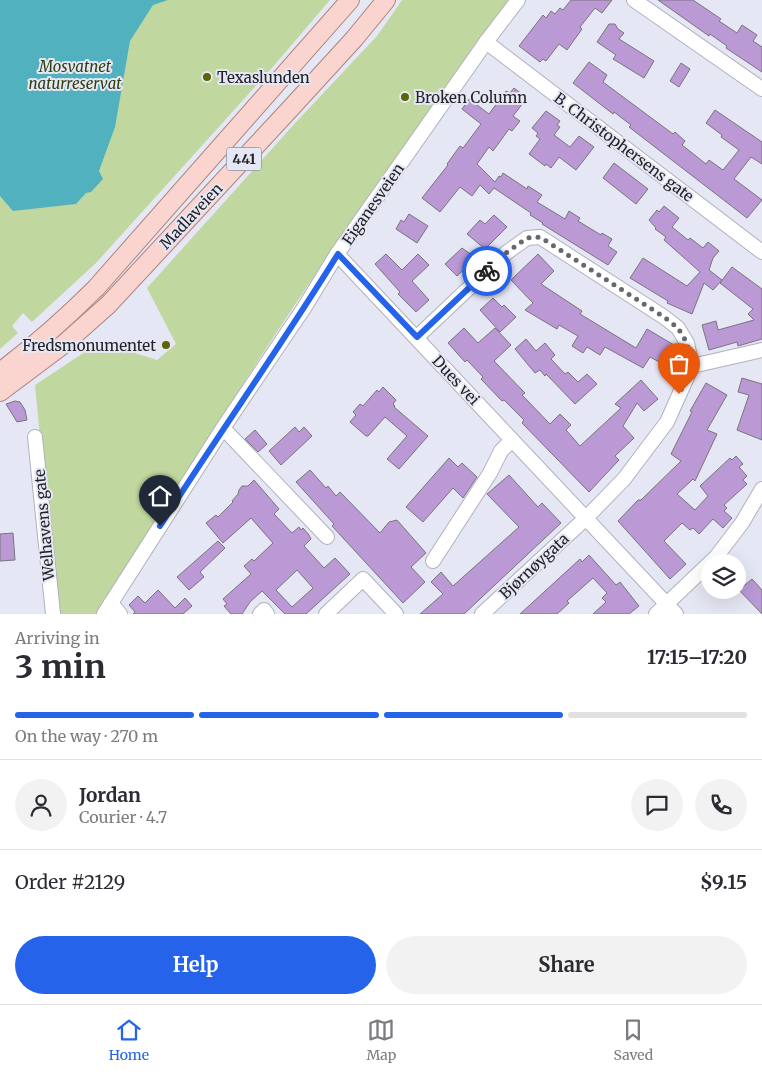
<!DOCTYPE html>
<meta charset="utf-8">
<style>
:root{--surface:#fff;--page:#f2f2f3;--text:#2b2b33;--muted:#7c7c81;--line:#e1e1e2;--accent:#2563eb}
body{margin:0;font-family:Merriweather,serif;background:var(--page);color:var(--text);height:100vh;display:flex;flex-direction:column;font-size:19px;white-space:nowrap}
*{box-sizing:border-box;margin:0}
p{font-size:16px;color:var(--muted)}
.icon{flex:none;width:28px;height:28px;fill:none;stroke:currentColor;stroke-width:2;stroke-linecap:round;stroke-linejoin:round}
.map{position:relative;height:614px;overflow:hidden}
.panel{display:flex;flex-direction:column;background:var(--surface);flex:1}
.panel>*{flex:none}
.tools{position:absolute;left:701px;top:554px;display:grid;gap:10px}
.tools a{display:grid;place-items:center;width:45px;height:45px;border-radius:50%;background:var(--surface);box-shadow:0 5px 20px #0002;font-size:25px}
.pin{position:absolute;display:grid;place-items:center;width:42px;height:42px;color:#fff;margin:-51px -21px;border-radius:50% 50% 50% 0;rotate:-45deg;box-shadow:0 0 5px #0007}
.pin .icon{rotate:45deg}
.courier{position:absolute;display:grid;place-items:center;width:50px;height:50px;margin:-25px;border:4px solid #2563eb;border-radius:50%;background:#fff;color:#222;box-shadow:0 1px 6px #0007}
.summary em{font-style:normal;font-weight:700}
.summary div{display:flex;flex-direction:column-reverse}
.summary{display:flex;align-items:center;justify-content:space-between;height:85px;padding:0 15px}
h1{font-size:32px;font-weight:700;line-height:38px}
.bar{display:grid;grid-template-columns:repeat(4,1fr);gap:8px 5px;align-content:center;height:60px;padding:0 15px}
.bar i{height:6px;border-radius:4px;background:var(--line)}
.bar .active{background:var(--accent)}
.bar p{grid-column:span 4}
.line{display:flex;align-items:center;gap:12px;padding:0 15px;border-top:1px solid var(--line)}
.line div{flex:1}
.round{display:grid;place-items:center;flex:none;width:52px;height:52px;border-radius:26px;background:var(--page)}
.cta{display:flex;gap:10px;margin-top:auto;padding:10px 15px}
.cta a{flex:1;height:58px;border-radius:30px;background:var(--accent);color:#fff;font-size:20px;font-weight:700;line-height:58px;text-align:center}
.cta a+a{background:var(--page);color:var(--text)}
.dock{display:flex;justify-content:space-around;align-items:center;height:70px;border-top:1px solid var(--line);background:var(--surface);font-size:14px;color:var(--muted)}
.dock a{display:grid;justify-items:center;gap:2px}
.dock .active{color:var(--accent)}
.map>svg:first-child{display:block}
.green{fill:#c0d8a0}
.water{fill:#51b1bf}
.building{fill:#ba99d5;stroke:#79747e;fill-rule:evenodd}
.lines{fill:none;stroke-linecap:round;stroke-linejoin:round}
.minor-casing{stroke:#b0b1bd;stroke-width:16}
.major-casing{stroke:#ac837f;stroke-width:20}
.minor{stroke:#fff;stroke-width:14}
.major{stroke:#fad4ce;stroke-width:18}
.done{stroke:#67676f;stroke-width:5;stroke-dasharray:0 9}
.route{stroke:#2563eb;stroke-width:6}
.poi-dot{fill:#5c6504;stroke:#e6e7f4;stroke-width:2}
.labels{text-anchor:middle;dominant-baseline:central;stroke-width:4;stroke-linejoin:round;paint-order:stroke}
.shield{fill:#e6e7f4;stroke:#5d5d64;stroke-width:1}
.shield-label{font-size:14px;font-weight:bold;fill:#222227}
.park-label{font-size:15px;font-style:italic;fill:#2d3e0f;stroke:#e6e7f4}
.poi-label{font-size:15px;fill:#222227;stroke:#e6e7f4;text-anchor:start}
.street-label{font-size:15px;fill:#222227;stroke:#e6e7f4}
</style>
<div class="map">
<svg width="762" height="614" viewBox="0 0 762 614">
<rect width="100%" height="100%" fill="#e6e7f4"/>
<g class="green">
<polygon points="0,0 330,0 271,69 96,263 32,322 23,313 12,326 18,333 0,349"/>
<path d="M402 0H509C414 130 321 262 234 398 188 470 145 544 96 614H57L35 385 100 342 157 360 176 344 147 288 297 121 377 36Z"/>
</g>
<polygon class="water" points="0,0 168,0 153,5 130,41 115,127 99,171 103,179 91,192 86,193 76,204 13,211 0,196"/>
<g class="building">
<polygon points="571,0 612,0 602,13 595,8 580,27 582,29 567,50 559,44 546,61 543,59 540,62 519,46 543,15 546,18 551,11 555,14 560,8 563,10"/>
<polygon points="658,0 693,0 721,19 719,21 737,33 742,25 757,35 753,41 762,47 762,72 726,48 727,46 710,34 709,36"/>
<polygon points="609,24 615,24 618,29 624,33 619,39 654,61 644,78 613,59 616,55 597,42"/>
<polygon points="589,62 607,75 603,82 673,134 675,132 685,141 682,145 706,164 709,160 723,170 739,150 721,137 722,135 706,123 715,110 762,142 762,164 751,157 734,179 762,200 747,218 629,127 631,125 614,112 613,114 573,83"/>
<polygon points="681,63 690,69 679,87 670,81"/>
<polygon points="514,88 527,98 513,116 520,121 512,131 509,129 493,151 489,147 477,164 495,182 499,176 501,177 503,173 527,189 528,186 542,195 537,202 565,219 569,211 580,218 578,221 601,235 602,233 612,239 608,246 617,252 608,265 542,224 543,223 530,215 531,213 494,188 489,194 480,185 472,196 460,187 440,212 422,198 448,165 447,164 460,146 463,148 481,124 462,109 469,99 489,114 506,91 510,93"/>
<polygon points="546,111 560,121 557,125 560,127 554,135 570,147 579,136 594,147 576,170 559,157 551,168 546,164 545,166 529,154 540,139 536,136 538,133 532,128"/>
<polygon points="614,163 648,189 636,204 603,178"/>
<polygon points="664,206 679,218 672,227 688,240 690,238 703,248 708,242 719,251 713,258 709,270 722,280 713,290 704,283 692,314 667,303 668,301 630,278 643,258 687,286 700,272 664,240 666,237 655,229 656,228 649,220 657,210 659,212"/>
<polygon points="409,214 428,226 417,243 396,229 401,220 404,222"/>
<polygon points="494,215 507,227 485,249 467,234 480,220 485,224"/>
<polygon points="462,248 476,258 457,276 445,264"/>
<polygon points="386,254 402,270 418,254 429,265 412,281 429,300 416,312 398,294 400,292 375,264"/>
<polygon points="538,254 554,271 541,284 582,311 580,314 636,348 647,329 674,345 663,364 650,357 643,368 605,347 600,355 587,347 583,353 572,346 578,336 559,325 557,329 525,310 533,303 511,280"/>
<polygon points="732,267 762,289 762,339 738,346 737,342 709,350 702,325 716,321 718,330 754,320 748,314 753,309 720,283"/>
<polygon points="493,298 502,307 504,305 516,317 500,332 480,310"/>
<polygon points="464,328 478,343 495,328 511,345 494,361 525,393 522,395 550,424 560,414 571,425 566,430 580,446 621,408 615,404 641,380 658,399 644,411 637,403 623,426 634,438 615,456 619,460 589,492 522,423 524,420 504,400 502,401 481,379 483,377 467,360 465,362 448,343"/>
<polygon points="526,339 536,351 545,343 555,355 551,359 565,374 568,372 578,382 587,374 597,384 575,404 546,374 545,376 540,370 535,373 515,349"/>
<polygon points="742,378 762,384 762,440 737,430 749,395 738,392"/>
<polygon points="706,383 727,395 707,430 717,434 695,481 693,479 677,494 695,510 708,496 700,486 730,458 732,460 736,456 743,464 739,467 747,476 743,480 747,484 724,505 727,508 724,511 732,518 723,528 713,519 699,534 693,528 690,530 682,523 664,541 686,564 670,579 618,521 638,500 641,500 681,461 671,454 692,412 690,411"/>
<polygon points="383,387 396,400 393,404 395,406 394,407 428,436 399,469 387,459 407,436 385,417 368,436 366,436 350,422 356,415 353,412 360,404 363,406 377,390 379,392"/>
<polygon points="15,401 20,402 25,410 27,420 17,422 6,404"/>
<polygon points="295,427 299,432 304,427 312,436 281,465 269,451"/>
<polygon points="255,430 267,444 258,452 245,439"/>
<polygon points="449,458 458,467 462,463 477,477 463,498 453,488 423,522 406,507"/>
<polygon points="310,470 326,488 328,486 336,496 340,492 380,533 389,522 397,520 426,553 411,567 425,582 403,603 332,526 334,524 296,482"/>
<polygon points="509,475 538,507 542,503 561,523 464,614 420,614 443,594 431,582 441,572 453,586 519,527 487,494"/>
<path d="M254 480 279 509 274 514 292 533 299 527 301 530 303 528 309 535 311 539 304 546 324 568 335 558 350 574 306 614H285L262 591 250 602 242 614H231L224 606 227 604 223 599 251 574 244 566 252 559 254 561 273 543 251 518 223 543 206 523 216 515 218 517 233 502 232 501 238 494 239 490 242 486H248ZM297 570 313 588 292 607 276 590Z"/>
<polygon points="13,533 15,560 0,561 0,534"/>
<polygon points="218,541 225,548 200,572 204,577 189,590 177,577"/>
<polygon points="589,555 616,585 620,582 639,606 629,614 593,614 606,602 602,598 607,593 593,578 567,601 569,603 557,614 520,614 580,559 582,562"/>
<polygon points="752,579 762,590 762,614 739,590"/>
<polygon points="158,590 175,608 185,598 192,606 183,614 133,614 135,612 129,605 138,596 145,603"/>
</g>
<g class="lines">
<defs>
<g id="minor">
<polyline points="634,0 762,89"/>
<polyline points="486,42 762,252"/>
<polyline points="337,254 676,614"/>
<polyline points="417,337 506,253 527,238 540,237 664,317 678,328 687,343 692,366 667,422 624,479 586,518 482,614"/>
<polyline points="692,366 762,350"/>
<polyline points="223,428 327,537"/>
<polyline points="35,437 53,614"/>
<polyline points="433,561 490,473 501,451 512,440"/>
<polyline points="111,603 120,614"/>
<polyline points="104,614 223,428 304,308 337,254 486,42 518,0"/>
<polyline points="260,614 264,610 267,614"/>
<polyline points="326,614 363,579 396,614"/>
<polyline points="656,614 716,557 742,523 762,489"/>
</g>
<g id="major">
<path d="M0 372C34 346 66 318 96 288L350 0"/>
<polyline points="0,392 64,344 108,305 290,109 354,39 386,0"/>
</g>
</defs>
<use href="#minor" class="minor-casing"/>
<use href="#major" class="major-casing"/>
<use href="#minor" class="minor"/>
<use href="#major" class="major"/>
</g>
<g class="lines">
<polyline class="done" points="487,271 506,253 527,238 540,237 664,317 678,328 687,343 692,366 679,394"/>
<path class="route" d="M160 526C218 435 281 346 338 254L417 337 487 271"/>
</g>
<g class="poi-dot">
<circle cx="207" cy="77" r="5"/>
<circle cx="405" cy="97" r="5"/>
<circle cx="166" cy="345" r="5"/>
</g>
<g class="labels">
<rect class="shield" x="226.5" y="147.5" width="35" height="23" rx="4"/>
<g class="shield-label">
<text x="244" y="159">441</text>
</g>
<g class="park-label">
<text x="75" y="66">Mosvatnet<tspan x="75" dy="17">naturreservat</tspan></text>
</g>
<g class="poi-label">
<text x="217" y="77">Texaslunden</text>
<text x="415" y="97">Broken Column</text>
<text x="156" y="345" text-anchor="end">Fredsmonumentet</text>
</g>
<g class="street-label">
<text transform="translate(624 147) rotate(37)">B. Christophersens gate</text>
<text transform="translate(373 204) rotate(-55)">Eiganesveien</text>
<text transform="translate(191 216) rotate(-47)">Madlaveien</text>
<text transform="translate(456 380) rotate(47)">Dues vei</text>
<text transform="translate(44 525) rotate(-95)">Welhavens gate</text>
<text transform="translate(534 566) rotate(-43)">Bjørnøygata</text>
</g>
</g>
</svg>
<div class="tools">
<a><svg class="icon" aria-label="layers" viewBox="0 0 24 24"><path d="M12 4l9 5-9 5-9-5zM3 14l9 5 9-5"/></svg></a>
</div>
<div class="pin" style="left:679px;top:394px;background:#ea580c"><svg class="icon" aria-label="bag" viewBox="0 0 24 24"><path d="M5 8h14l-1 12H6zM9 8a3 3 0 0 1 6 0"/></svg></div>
<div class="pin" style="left:160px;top:526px;background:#1f2937"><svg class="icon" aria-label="home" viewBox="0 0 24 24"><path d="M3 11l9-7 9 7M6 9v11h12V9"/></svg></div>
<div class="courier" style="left:487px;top:271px"><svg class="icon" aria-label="bike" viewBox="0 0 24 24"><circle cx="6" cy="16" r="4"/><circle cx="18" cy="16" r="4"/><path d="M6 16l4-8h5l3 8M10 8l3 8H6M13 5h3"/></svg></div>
</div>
<section class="panel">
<div class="summary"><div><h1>3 min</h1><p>Arriving in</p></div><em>17:15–17:20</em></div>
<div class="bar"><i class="active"></i><i class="active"></i><i class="active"></i><i></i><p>On the way · 270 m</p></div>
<div class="line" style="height:90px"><a class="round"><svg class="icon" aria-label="person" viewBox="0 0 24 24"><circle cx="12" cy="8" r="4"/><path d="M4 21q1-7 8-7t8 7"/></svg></a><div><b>Jordan</b><p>Courier · 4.7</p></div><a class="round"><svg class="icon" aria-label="chat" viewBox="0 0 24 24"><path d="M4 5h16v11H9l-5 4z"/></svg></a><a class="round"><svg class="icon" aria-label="phone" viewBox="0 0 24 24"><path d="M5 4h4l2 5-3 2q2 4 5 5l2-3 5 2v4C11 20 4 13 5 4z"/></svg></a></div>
<div class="line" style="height:65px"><div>Order #2129</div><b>$9.15</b></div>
<div class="cta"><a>Help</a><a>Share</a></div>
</section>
<nav class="dock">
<a class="active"><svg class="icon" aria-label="home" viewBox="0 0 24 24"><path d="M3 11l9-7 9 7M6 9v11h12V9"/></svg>Home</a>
<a><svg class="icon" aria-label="map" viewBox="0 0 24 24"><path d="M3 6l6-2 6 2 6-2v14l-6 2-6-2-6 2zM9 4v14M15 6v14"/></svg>Map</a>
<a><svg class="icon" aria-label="saved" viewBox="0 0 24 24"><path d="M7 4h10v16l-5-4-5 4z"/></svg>Saved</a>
</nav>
